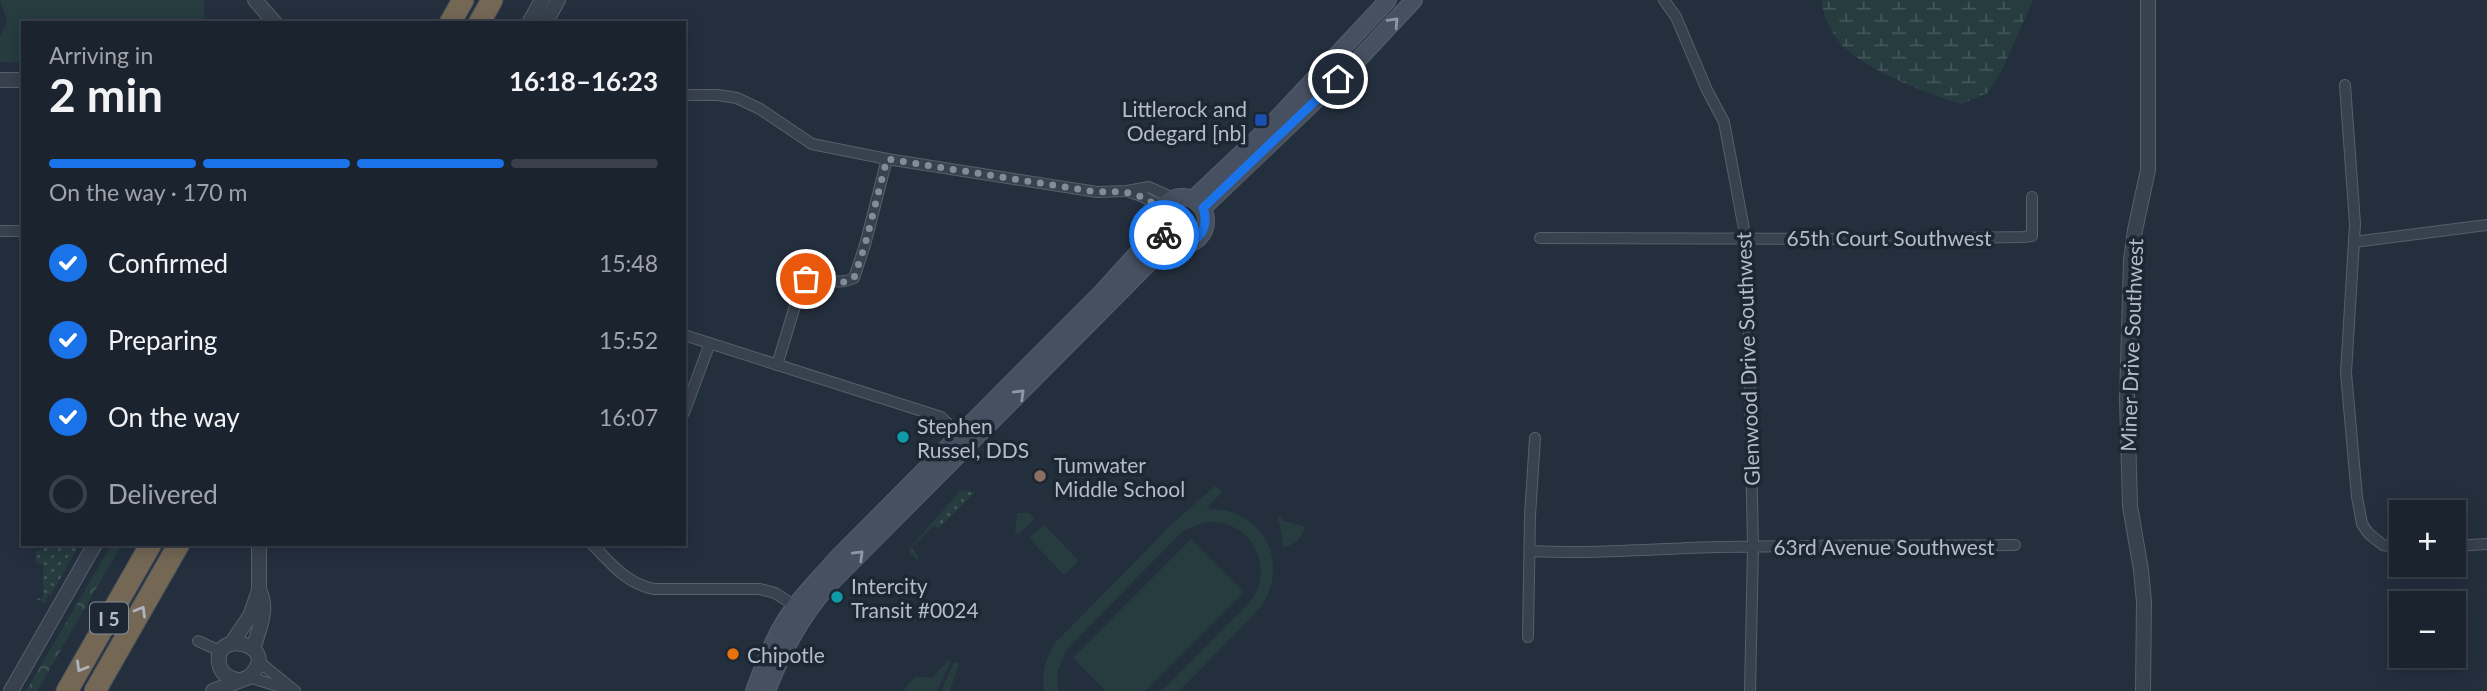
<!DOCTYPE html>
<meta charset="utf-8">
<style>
:root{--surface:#1b232e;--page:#282f3a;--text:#f1f3f6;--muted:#a0a4aa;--line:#39404a;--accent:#1a73e8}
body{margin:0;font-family:Lato,sans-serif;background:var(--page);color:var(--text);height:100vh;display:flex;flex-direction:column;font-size:26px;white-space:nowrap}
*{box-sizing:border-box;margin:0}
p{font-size:23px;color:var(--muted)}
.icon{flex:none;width:38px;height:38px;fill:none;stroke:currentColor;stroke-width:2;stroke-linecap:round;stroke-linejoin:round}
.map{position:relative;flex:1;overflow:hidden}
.sheet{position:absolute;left:21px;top:21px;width:665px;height:525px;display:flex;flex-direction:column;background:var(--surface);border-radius:0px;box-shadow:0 4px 18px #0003,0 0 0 2px var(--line)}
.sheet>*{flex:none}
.controls{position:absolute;left:2389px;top:500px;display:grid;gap:14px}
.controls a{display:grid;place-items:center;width:77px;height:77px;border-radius:0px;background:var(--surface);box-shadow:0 4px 18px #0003,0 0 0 2px var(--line);font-size:35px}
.pin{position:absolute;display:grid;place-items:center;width:60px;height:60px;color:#fff;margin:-30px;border:4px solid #fff;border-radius:50%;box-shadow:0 2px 7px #0007}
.courier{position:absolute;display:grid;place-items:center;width:70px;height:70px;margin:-35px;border:5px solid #1a73e8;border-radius:50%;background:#fff;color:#222;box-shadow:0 2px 9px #0007}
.head em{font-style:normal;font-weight:700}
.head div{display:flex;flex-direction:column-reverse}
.head{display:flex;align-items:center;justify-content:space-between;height:119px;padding:0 28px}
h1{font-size:46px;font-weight:700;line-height:52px}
.bar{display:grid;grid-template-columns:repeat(4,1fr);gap:10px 7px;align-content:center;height:84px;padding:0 28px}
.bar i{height:9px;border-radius:5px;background:var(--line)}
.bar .current{background:var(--accent)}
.bar p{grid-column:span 4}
ol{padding:0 28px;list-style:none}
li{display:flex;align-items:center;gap:21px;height:77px}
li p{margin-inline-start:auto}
li .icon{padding:7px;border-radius:50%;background:var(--accent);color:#fff;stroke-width:4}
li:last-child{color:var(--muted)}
li i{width:38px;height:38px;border:4px solid var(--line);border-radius:50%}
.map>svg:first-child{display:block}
.green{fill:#263c3f}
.forest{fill:url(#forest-crowns)}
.wetland{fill:url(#wetland-marsh)}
.garden{fill:url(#garden-dots)}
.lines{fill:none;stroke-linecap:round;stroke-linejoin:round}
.minor-casing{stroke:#565f6c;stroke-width:12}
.tertiary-casing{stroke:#565f6c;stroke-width:16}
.secondary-casing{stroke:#565f6c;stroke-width:18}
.motorway-casing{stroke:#434c59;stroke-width:23}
.minor{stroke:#38414e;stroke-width:10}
.tertiary{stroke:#38414e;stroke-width:14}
.secondary{stroke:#465061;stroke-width:16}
.motorway{stroke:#746855;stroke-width:21}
.oneway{stroke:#8e96a5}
.oneway2{stroke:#aeb4bd}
.done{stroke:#828b98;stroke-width:7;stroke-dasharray:0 12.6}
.route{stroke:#1a73e8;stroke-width:9}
.transit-dot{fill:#1a4fb4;stroke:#1d2633;stroke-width:2.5}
.culture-dot{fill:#0f9aa8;stroke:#1d2633;stroke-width:2.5}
.education-dot{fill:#8d6e63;stroke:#1d2633;stroke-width:2.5}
.food-dot{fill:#e8710a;stroke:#1d2633;stroke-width:2.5}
.labels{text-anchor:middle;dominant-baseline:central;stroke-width:7;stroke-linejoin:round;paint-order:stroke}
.shield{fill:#1d2633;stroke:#878f9c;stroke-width:2}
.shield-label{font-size:19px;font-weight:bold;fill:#b4bcc9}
.poi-label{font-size:21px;fill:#b4bcc9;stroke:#1d2633;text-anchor:start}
.street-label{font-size:21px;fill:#b4bcc9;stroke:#1d2633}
</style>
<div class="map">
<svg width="2487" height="691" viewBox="0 0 2487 691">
<defs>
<pattern id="forest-crowns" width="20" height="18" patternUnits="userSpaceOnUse" patternTransform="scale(1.75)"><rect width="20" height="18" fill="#263c3f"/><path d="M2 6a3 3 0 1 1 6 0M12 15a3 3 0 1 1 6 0" fill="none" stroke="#435659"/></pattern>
<pattern id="wetland-marsh" width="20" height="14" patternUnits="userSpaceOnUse" patternTransform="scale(1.75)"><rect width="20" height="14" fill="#263c3f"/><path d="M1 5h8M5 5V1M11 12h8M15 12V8" fill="none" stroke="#435659"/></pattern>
<pattern id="garden-dots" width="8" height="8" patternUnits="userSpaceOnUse" patternTransform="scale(1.75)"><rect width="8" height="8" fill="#263c3f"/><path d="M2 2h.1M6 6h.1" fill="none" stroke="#435659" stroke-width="1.8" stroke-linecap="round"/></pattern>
</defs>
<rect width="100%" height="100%" fill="#242f3e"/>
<g class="green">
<polygon points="0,0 204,0 204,23 23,23 23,62 0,62 0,38 7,20"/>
<path d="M1215 486 1222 492 1206 509C1261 507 1291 559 1262 606L1179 691H1162C1183 669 1205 648 1226 626 1236 616 1248 606 1255 594 1269 569 1257 537 1231 526 1214 518 1196 523 1181 533L1067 649 1057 673 1058 691H1044C1041 672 1046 657 1056 642L1172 524Z"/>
<polygon points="1017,513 1029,513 1035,519 1018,535 1015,532"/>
<polygon points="1280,516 1282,520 1306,527 1298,541 1284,548 1279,522 1277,519"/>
<polygon points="1044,525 1079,561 1064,575 1029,538"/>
<polygon points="1191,539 1244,592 1145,691 1106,691 1073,658"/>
<polygon points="949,660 951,661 937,691 906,691 904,689 915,677 933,677"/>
<polygon points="954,662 959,663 950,691 941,691"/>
</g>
<polygon class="forest" points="112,544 122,544 37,691 26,691"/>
<path class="wetland" d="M1822 0H2033L2001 72 1987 93 1962 104C1929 95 1870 71 1845 48 1833 37 1822 15 1822 0Z"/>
<g class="garden">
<polygon points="961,490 964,492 966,490 975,492 938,529 934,525 911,548 919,557 917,560 910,553 910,548"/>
<polygon points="43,544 80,544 51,595 48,594 46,604 36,599 43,598 43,564 36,563 35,552 43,549"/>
</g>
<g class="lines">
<defs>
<g id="minor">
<polyline points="1664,0 1676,17 1707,90 1724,122 1747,245 1753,547 1750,691"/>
<polyline points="2345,85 2355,224 2346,373 2357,497 2362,524 2369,534 2383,545 2401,548"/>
<polyline points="684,95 718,95 737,98 760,109 812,144 887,159 1097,192 1127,191 1149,187 1173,198"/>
<polyline points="1130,192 1144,197 1154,203 1158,218"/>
<polyline points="0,231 23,231"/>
<polyline points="1540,238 1888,239 2023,237 2032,236 2032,197"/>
<polyline points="2354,242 2487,225"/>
<polyline points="684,335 941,417 959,435"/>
<path d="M777 365 802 283C813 273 834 288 854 278L865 245 887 159"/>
<polyline points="684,413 710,343"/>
<path d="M592 544C610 563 627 584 654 589H760L775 593 795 606"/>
<polyline points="2454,546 2487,544"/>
<path d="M1530 551C1592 554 1654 549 1716 547 1816 545 1915 546 2015 545"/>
<polyline points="1528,637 1530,516 1535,438"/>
<polyline points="198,641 222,652"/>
<polyline points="258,661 295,691"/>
<polyline points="249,677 293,691"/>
</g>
<g id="tertiary">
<polyline points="255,0 275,23"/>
<polyline points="529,23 542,0"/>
<polyline points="545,23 558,0"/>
<polyline points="0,80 23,80"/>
<polyline points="231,644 250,616 259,590 259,544"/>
<path d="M253 649C259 629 269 609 259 590"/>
<polyline points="11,691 95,544"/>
<path d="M213 691 249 677C285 644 208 626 220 667 223 675 229 678 237 680"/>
<polyline points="2143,691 2144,602 2141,570 2130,506 2127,399 2131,260 2135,230 2148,170 2148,0"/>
</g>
<g id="secondary">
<circle cx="1182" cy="221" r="24"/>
<polyline points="1193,199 1268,128 1388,0"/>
<polyline points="1203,208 1358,60 1414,0"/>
<path d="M754 691C763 668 770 645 783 624 797 600 818 580 836 559L1102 292 1160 228"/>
<path d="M767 691C782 652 800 618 828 586L1171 241"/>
</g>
<g id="motorway">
<polyline points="450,23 463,0"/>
<polyline points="479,23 492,0"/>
<polyline points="67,691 151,544"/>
<polyline points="95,691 179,544"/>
</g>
</defs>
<use href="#minor" class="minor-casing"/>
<use href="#tertiary" class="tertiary-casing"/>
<use href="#secondary" class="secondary-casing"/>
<use href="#motorway" class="motorway-casing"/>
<use href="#minor" class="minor"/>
<use href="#tertiary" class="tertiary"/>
<use href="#secondary" class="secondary"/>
<use href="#motorway" class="motorway"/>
</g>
<defs><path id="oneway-chevron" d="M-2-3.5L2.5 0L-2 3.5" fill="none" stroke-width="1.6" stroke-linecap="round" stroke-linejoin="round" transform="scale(1.75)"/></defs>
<g class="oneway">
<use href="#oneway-chevron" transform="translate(1394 22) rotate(-47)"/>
<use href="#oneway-chevron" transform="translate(1020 394) rotate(-44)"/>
<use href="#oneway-chevron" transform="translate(859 555) rotate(-44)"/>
</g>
<g class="oneway2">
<use href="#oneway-chevron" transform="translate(141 611) rotate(-60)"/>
<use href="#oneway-chevron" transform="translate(81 667) rotate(120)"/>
</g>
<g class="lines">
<path class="done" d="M806 279 844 282 854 278 865 245 887 159 1097 192C1119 191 1136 191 1154 204L1160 228 1164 235"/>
<path class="route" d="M1164 235C1185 256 1213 235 1203 208L1338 79"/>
</g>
<rect class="transit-dot" x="1254" y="113" width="14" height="14" rx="3.5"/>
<g class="culture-dot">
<circle cx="903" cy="437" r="7"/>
<circle cx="837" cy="597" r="7"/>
</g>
<circle class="education-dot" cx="1040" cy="476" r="7"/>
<circle class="food-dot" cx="733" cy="654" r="7"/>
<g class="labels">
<rect class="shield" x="90" y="602.5" width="38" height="31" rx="5"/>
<g class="shield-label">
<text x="109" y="618">I 5</text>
</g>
<g class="poi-label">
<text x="1247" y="108" text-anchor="end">Littlerock and<tspan x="1247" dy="24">Odegard [nb]</tspan></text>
<text x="917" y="425">Stephen<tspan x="917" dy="24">Russel, DDS</tspan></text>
<text x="1054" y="464">Tumwater<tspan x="1054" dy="24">Middle School</tspan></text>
<text x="851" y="585">Intercity<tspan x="851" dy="24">Transit #0024</tspan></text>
<text x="747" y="654">Chipotle</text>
</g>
<g class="street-label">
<text x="1889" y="237">65th Court Southwest</text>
<text transform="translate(2131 345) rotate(-88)">Miner Drive Southwest</text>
<text transform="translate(1747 359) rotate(-92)">Glenwood Drive Southwest</text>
<text x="1884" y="546">63rd Avenue Southwest</text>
</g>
</g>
</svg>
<div class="controls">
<a>+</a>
<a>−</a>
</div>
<div class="pin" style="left:806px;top:279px;background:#ea580c"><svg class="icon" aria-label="bag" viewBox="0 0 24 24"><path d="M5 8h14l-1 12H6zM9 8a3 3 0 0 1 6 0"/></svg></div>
<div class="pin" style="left:1338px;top:79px;background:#1f2937"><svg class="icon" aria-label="home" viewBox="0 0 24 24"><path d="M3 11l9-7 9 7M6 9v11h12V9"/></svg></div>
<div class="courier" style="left:1164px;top:235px"><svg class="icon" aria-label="bike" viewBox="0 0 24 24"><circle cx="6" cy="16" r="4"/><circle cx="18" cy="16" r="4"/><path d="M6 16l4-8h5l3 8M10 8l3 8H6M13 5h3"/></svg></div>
<section class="sheet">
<div class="head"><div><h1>2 min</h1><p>Arriving in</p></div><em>16:18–16:23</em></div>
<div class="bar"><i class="current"></i><i class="current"></i><i class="current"></i><i></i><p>On the way · 170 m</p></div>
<ol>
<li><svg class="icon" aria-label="check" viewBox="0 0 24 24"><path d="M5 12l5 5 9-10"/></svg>Confirmed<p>15:48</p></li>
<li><svg class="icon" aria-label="check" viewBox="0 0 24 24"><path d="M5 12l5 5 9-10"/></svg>Preparing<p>15:52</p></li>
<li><svg class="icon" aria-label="check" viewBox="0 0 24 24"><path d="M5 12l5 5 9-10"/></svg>On the way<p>16:07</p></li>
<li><i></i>Delivered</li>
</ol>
</section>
</div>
